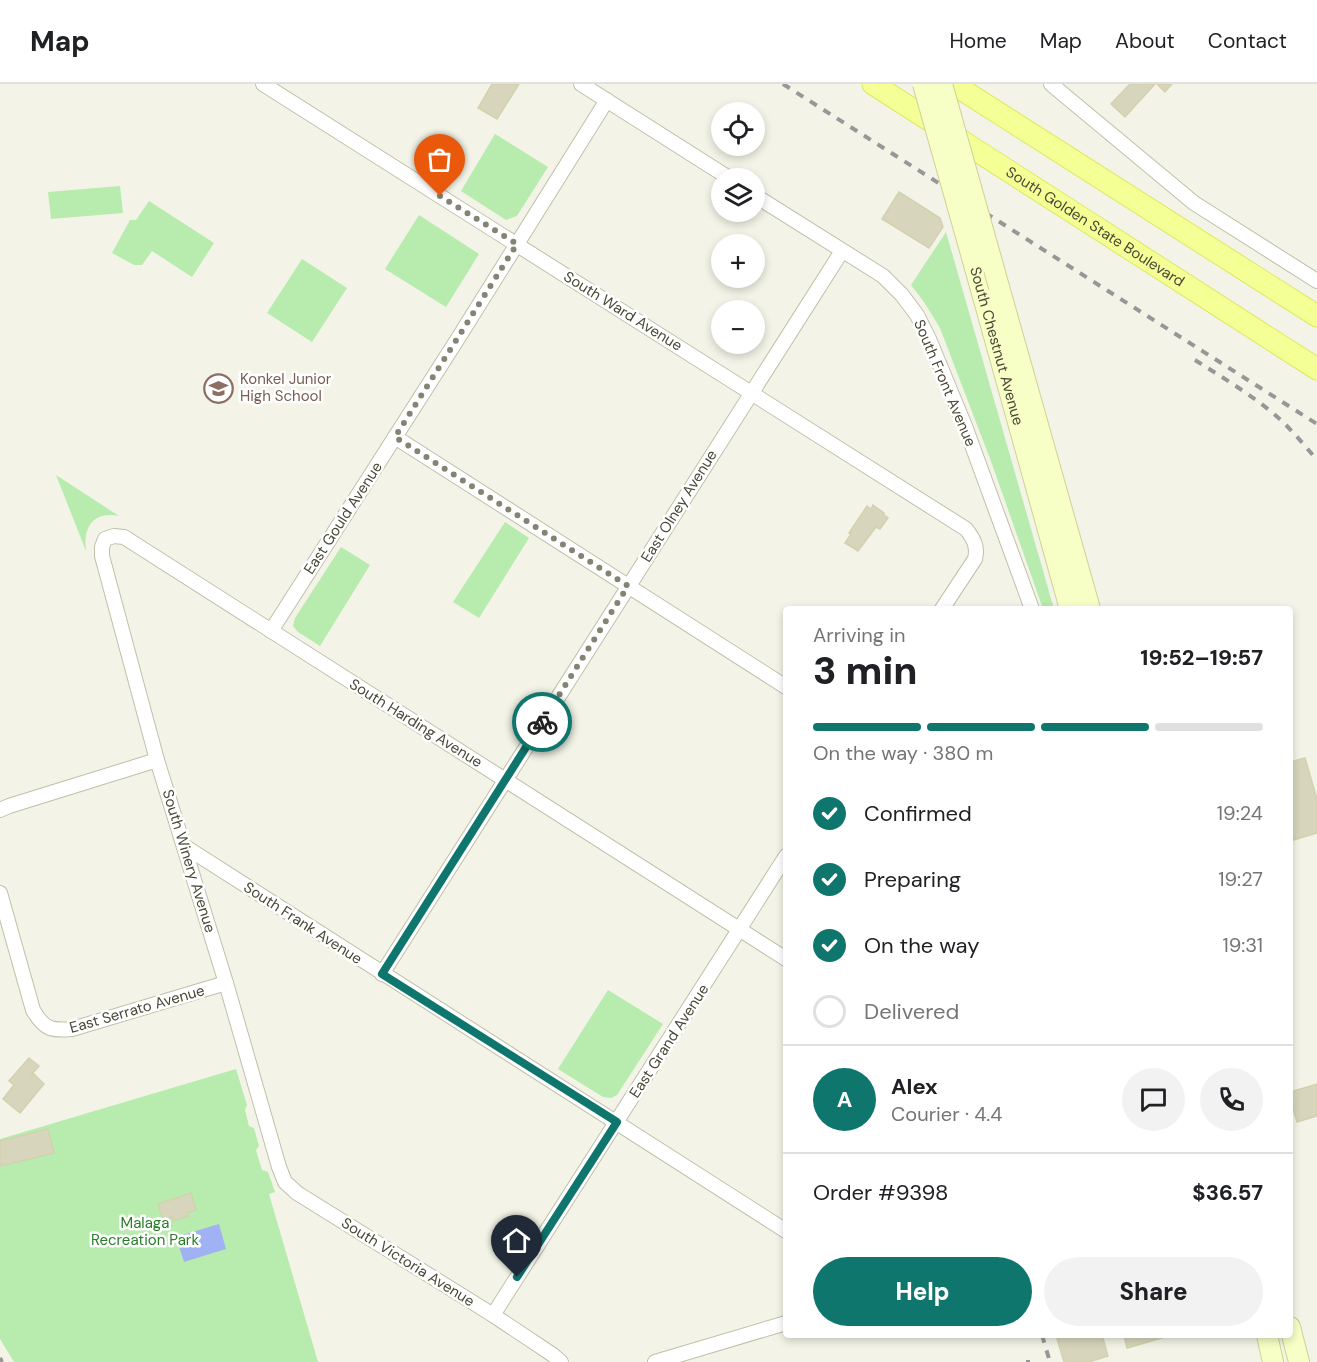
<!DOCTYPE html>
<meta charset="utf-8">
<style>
:root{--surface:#fff;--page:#f2f2f2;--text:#202124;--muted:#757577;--line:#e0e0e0;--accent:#0f766e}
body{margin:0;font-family:"DM Sans",sans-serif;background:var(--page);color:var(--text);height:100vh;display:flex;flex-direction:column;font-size:22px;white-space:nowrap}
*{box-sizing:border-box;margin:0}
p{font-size:20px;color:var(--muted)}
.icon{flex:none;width:33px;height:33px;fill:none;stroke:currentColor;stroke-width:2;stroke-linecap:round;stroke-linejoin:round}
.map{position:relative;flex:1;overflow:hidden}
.sheet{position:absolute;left:783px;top:522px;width:510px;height:732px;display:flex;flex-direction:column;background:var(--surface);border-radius:6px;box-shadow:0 3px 9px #0003}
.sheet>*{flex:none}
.controls{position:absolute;left:711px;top:18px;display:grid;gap:12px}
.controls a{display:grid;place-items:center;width:54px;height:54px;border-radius:50%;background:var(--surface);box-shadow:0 3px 9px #0003;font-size:30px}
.pin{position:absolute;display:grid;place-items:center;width:51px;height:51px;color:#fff;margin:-62px -26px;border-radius:50% 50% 50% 0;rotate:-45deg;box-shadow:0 0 6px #0007}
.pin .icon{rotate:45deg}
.courier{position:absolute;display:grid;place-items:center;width:60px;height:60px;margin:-30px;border:4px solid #0f766e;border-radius:50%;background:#fff;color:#222;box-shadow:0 2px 8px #0007}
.overview em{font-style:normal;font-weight:800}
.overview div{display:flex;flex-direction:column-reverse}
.overview{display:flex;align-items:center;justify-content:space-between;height:102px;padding:0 30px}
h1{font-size:39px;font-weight:800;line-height:45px}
.bar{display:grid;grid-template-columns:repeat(4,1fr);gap:9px 6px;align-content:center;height:72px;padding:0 30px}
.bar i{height:8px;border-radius:4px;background:var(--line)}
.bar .current{background:var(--accent)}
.bar p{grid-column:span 4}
.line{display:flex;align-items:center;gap:15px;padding:0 30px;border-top:2px solid var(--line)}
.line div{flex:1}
.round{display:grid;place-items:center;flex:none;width:63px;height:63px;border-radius:32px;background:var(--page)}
ol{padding:0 30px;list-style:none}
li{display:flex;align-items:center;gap:18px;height:66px}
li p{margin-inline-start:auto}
li .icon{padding:6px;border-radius:50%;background:var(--accent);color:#fff;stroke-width:4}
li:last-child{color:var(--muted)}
li i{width:33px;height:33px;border:3px solid var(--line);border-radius:50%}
.cta{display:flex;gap:12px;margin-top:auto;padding:12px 30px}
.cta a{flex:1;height:69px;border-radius:36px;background:var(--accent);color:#fff;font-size:24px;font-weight:800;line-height:69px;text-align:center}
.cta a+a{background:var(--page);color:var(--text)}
header{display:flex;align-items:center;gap:36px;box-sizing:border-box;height:84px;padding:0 30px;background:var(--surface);border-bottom:2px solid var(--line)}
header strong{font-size:28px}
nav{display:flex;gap:33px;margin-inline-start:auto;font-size:21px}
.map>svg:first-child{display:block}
.green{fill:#b8ebae}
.water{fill:#a1b2f4}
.building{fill:#d7d6bc;stroke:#d2d2af;stroke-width:1.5}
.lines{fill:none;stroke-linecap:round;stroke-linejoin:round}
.minor-casing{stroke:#bfc0a9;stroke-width:16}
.secondary-casing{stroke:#cbd493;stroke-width:22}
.primary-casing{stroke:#dee960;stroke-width:23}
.minor{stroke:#fff;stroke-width:14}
.secondary{stroke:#f7ffc7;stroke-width:20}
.primary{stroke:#f4ff96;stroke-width:21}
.rail{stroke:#979797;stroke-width:4;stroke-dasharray:8 8;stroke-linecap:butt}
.secondary-bridge-casing{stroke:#cbd493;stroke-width:22;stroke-linecap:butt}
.secondary-bridge{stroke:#f7ffc7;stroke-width:20}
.done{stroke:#848474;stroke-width:6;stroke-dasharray:0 10.8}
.route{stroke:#0f766e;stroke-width:8}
.labels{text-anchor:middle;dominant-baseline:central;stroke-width:5;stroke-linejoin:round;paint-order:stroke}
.street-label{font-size:15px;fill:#484836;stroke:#fff}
.education-label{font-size:15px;fill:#785e54;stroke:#fff;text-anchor:start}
.park-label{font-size:15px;fill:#267d26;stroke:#fff}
</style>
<header>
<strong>Map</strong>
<nav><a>Home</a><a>Map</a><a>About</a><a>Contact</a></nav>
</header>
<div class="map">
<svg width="1317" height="1278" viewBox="0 0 1317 1278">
<rect width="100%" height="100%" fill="#f3f4e7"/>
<g class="green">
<polygon points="495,50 548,83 517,132 506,136 461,107"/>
<polygon points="120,102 123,129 51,135 48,108"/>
<polygon points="149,117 214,159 192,193 152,167 142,181 134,181 112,169 130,136 136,136"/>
<polygon points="419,131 479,170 446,223 385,185"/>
<polygon points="946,148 1054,525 1043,525 992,380 940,244 924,218 911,201"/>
<polygon points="302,175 347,204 312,258 267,229"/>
<path d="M56 391 119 432C93 427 83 443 86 467Z"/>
<polygon points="505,438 529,454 479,534 453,518"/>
<polygon points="341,463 370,481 320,562 298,548 293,542 295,534"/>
<polygon points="608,906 663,940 617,1011 611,1014 603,1013 558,985"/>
<polygon points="236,985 247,1021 245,1026 249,1042 254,1044 259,1062 256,1066 262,1086 268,1088 275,1108 269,1110 318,1278 14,1278 0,1255 0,1055"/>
</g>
<polygon class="water" points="219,1140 226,1165 184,1178 176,1153"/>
<g class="building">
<polygon points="492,0 519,0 497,35 478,24"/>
<polygon points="1130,0 1155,0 1125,33 1111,20"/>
<polygon points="1157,0 1172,0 1165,8"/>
<polygon points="899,108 940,134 943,143 929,164 882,135"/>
<polygon points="873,421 884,429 883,430 888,434 880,445 876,443 858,467 845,459 851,450 849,449 867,422 871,425"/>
<polygon points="1305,674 1317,715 1317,749 1290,757 1290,678"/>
<polygon points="29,974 39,982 31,991 32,992 34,990 44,1000 20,1029 3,1015 14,1001 9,997"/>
<polygon points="1317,1000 1317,1032 1297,1038 1290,1014 1290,1008"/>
<polygon points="48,1045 54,1069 1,1082 0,1076 0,1057"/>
<polygon points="191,1109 196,1126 187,1129 188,1132 173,1137 172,1133 163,1136 158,1120"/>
<polygon points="1056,1251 1102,1251 1108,1272 1089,1278 1064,1278"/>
<polygon points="1124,1251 1172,1251 1127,1264"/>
</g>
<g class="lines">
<defs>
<g id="minor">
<path d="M263 0 966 445C974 455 978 463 975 475L942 525"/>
<polyline points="581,0 729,94"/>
<polyline points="1051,0 1194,119 1317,197"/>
<polyline points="754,111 883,192 902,211 917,231 929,255 965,342 1032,525"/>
<polyline points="395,353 786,603"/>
<polyline points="271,547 457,256 607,16"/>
<polyline points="0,726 9,722 157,676"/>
<polyline points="184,762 786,1147"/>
<path d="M0 809 33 926C44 945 51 947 72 945L226 899"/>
<polyline points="382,890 842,167"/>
<polyline points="493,1231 786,772"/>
<polyline points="561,1278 553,1271 493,1231 297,1109 285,1098 279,1083 226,899 157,676 102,472 102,463 105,455 114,452 124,453 786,875"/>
<polyline points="655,1278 786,1239"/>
</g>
<g id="secondary">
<path id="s1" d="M975 184 1070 525"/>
<polyline points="999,203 1090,525"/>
<polyline points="1290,1243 1299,1278"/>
<polyline points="1267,1251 1273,1278"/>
</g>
<g id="primary">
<path id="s2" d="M873 0 1317 285"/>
<polyline points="953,0 1317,232"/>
</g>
</defs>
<use href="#minor" class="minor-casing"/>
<use href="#secondary" class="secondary-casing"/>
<use href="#primary" class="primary-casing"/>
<use href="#minor" class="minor"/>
<use href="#secondary" class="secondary"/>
<use href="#primary" class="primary"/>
<g class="rail">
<polyline points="783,0 1317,340"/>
<path d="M1195 276C1225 295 1257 314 1283 338 1295 350 1306 363 1317 376"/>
<polyline points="1042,1251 1050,1278"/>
<polyline points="0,1274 2,1278"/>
<polyline points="1028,1276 1028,1278"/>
</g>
<defs>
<g id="secondary-bridge">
<polyline points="923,0 975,184"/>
<polyline points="942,0 999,203"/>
</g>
</defs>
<use href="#secondary-bridge" class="secondary-bridge-casing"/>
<use href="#secondary-bridge" class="secondary-bridge"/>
</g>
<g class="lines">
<polyline class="done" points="440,112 517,160 395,353 628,502 542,638"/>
<polyline class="route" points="517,1193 617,1038 382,890 542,638"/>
</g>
<defs>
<symbol id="school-ring" viewBox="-11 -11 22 22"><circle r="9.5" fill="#fff" stroke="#8d6e63" stroke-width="1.5"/><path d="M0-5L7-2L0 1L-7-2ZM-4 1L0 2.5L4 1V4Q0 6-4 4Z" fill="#8d6e63"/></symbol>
</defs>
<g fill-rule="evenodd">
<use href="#school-ring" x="202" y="288" width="33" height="33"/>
</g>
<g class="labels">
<g class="street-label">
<text stroke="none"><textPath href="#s2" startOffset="264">South Golden State Boulevard</textPath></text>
<text transform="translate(623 227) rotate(32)">South Ward Avenue</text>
<text stroke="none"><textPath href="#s1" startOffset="81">South Chestnut Avenue</textPath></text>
<text transform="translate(945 299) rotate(67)">South Front Avenue</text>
<text transform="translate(679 422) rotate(-58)">East Olney Avenue</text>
<text transform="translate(343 434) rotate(-57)">East Gould Avenue</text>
<text transform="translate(416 639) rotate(32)">South Harding Avenue</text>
<text transform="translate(189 777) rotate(73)">South Winery Avenue</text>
<text transform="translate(303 839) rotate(33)">South Frank Avenue</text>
<text transform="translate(137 925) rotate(-16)">East Serrato Avenue</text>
<text transform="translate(669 957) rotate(-57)">East Grand Avenue</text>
<text transform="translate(408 1178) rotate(32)">South Victoria Avenue</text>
</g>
<g class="education-label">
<text x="240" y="295">Konkel Junior<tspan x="240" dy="17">High School</tspan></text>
</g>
<g class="park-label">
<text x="145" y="1139">Malaga<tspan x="145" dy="17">Recreation Park</tspan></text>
</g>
</g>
</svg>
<div class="controls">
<a><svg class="icon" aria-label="locate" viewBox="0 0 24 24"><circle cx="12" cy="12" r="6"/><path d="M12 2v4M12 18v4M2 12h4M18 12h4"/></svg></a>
<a><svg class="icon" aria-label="layers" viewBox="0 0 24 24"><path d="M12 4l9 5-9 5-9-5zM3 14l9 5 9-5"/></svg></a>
<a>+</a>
<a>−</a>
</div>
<div class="pin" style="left:440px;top:112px;background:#ea580c"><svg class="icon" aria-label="bag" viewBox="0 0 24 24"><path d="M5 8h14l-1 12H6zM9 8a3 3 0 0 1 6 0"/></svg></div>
<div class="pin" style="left:517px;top:1193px;background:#1f2937"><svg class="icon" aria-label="home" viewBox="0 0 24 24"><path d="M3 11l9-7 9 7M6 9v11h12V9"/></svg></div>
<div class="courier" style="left:542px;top:638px"><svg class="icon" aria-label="bike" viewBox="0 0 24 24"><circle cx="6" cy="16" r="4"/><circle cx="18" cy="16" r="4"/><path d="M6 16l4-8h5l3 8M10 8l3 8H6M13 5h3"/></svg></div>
<section class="sheet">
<div class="overview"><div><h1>3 min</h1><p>Arriving in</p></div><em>19:52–19:57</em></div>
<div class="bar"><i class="current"></i><i class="current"></i><i class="current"></i><i></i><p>On the way · 380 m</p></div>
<ol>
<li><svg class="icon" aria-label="check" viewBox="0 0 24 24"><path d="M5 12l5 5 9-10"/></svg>Confirmed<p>19:24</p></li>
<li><svg class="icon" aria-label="check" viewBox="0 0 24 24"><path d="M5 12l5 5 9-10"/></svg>Preparing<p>19:27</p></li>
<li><svg class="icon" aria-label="check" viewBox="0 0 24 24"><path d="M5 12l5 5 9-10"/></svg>On the way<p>19:31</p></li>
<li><i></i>Delivered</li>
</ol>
<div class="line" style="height:108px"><b class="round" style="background:var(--accent);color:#fff">A</b><div><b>Alex</b><p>Courier · 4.4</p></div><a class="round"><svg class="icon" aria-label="chat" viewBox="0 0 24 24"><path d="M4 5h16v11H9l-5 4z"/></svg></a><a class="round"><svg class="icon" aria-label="phone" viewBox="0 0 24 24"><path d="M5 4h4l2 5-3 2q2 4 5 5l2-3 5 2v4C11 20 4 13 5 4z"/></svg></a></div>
<div class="line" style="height:78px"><div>Order #9398</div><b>$36.57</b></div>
<div class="cta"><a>Help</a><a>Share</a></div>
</section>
</div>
